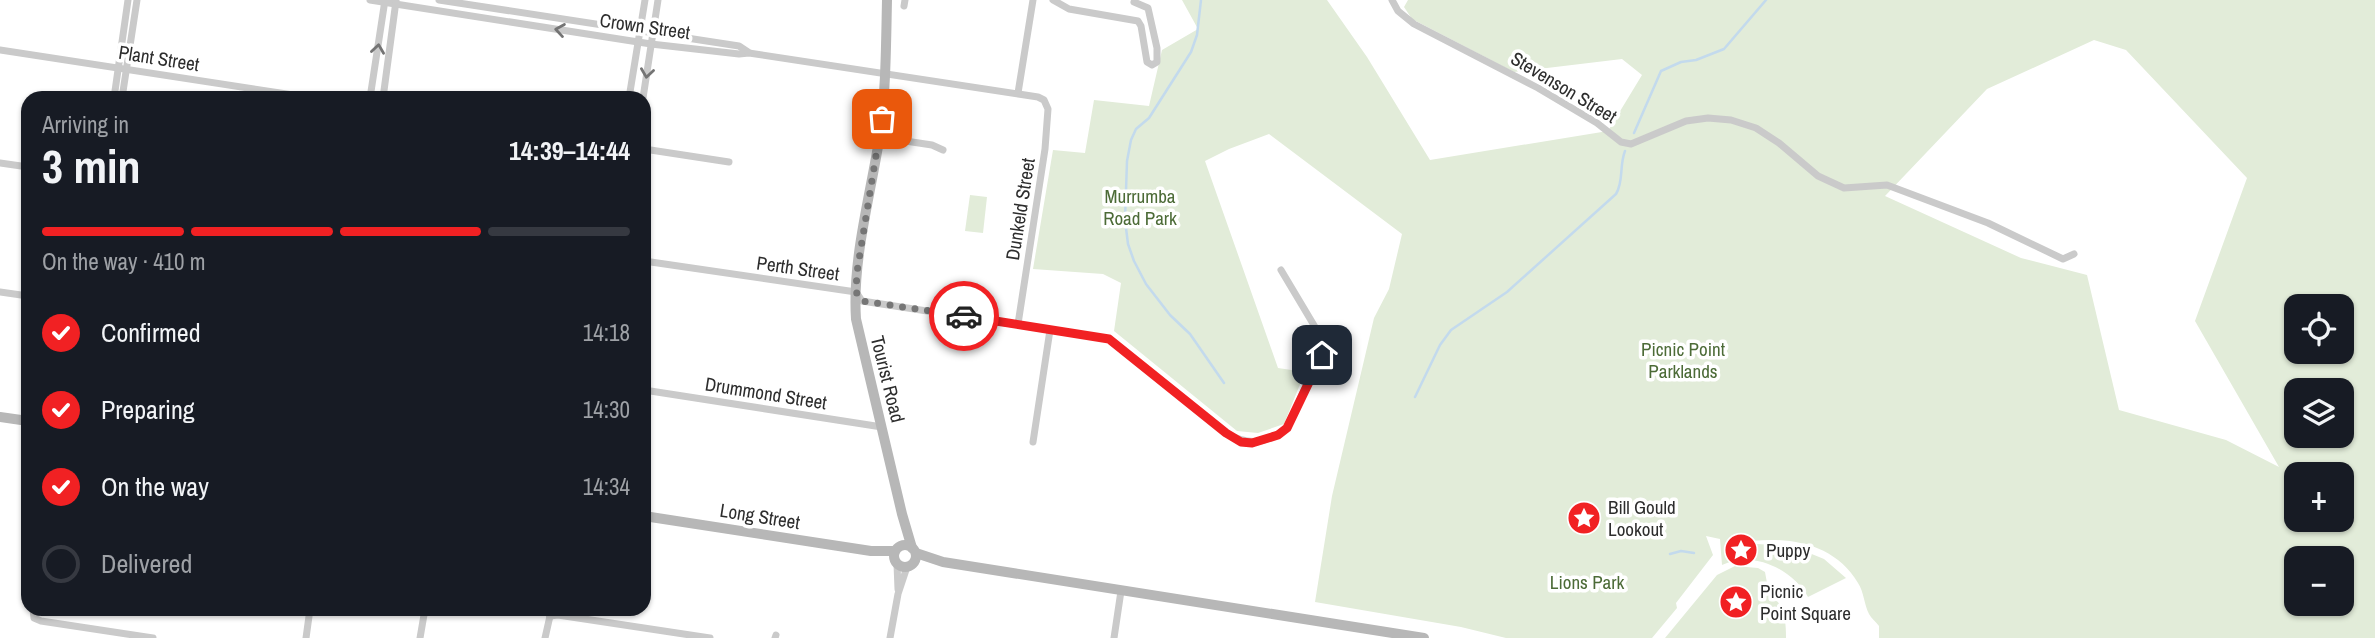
<!DOCTYPE html>
<meta charset="utf-8">
<style>
:root{--surface:#171b24;--page:#20242c;--text:#f1f3f6;--muted:#9ea1a6;--line:#363941;--accent:#f12123}
body{margin:0;font-family:"Archivo Narrow",sans-serif;background:var(--page);color:var(--text);height:100vh;display:flex;flex-direction:column;font-size:26px;white-space:nowrap}
*{box-sizing:border-box;margin:0}
p{font-size:23px;color:var(--muted)}
.icon{flex:none;width:38px;height:38px;fill:none;stroke:currentColor;stroke-width:2;stroke-linecap:round;stroke-linejoin:round}
.map{position:relative;flex:1;overflow:hidden}
.details{position:absolute;left:21px;top:91px;width:630px;height:525px;display:flex;flex-direction:column;background:var(--surface);border-radius:21px;box-shadow:0 2px 5px #0004}
.details>*{flex:none}
.controls{position:absolute;left:2284px;top:294px;display:grid;gap:14px}
.controls a{display:grid;place-items:center;width:70px;height:70px;border-radius:14px;background:var(--surface);box-shadow:0 2px 5px #0004;font-size:35px}
.pin{position:absolute;display:grid;place-items:center;width:60px;height:60px;color:#fff;margin:-30px;border-radius:14px;box-shadow:0 4px 10px #0006}
.courier{position:absolute;display:grid;place-items:center;width:70px;height:70px;margin:-35px;border:5px solid #f12123;border-radius:50%;background:#fff;color:#222;box-shadow:0 2px 9px #0007}
.overview em{font-style:normal;font-weight:700}
.overview div{display:flex;flex-direction:column-reverse}
.overview{display:flex;align-items:center;justify-content:space-between;height:119px;padding:0 21px}
h1{font-size:46px;font-weight:700;line-height:52px}
.bar{display:grid;grid-template-columns:repeat(4,1fr);gap:10px 7px;align-content:center;height:84px;padding:0 21px}
.bar i{height:9px;border-radius:5px;background:var(--line)}
.bar .active{background:var(--accent)}
.bar p{grid-column:span 4}
ol{padding:0 21px;list-style:none}
li{display:flex;align-items:center;gap:21px;height:77px}
li p{margin-inline-start:auto}
li .icon{padding:7px;border-radius:50%;background:var(--accent);color:#fff;stroke-width:4}
li:last-child{color:var(--muted)}
li i{width:38px;height:38px;border:4px solid var(--line);border-radius:50%}
.map>svg:first-child{display:block}
.green{fill:#e2ecd9;fill-rule:evenodd}
.lines{fill:none;stroke-linecap:round;stroke-linejoin:round}
.stream{stroke:#c3daed;stroke-width:2.5}
.street{stroke:#cacaca;stroke-width:7}
.secondary{stroke:#b7b7b7;stroke-width:10}
.oneway{stroke:#747474}
.done{stroke:#767676;stroke-width:7;stroke-dasharray:0 12.6}
.route{stroke:#f12123;stroke-width:9}
.labels{text-anchor:middle;dominant-baseline:central;stroke-width:7;stroke-linejoin:round;paint-order:stroke}
.street-label{font-size:19px;fill:#2d2d2d;stroke:#fff}
.park-label{font-size:19px;fill:#4c6b37;stroke:#fff}
.poi-label{font-size:19px;fill:#2d2d2d;stroke:#fff;text-anchor:start}
</style>
<div class="map">
<svg width="2375" height="638" viewBox="0 0 2375 638">
<rect width="100%" height="100%" fill="#fff"/>
<g class="green">
<path d="M1182 0H1327L1367 57 1430 160 1608 131 1642 75 1622 59 1514 72 1412 19 1404 7 1408 0H2375V638H1879V626C1876 622 1871 618 1869 614 1864 604 1864 592 1858 583 1833 541 1783 535 1738 543L1792 546 1824 559 1846 578 1808 597C1792 569 1753 550 1722 565L1720 539 1706 536 1713 555 1676 603 1677 608 1652 638H1506L1461 627 1315 602 1332 496 1374 318 1389 289 1402 234 1269 134 1229 149 1205 161 1278 368 1305 372 1284 424 1258 433 1237 431 1114 331 1121 283 1103 274 1033 269 1053 150 1085 153 1094 100 1149 106 1162 50 1198 29ZM2094 40 2126 50 2247 178 2195 321 2279 467 2226 440 2119 410 2087 275 2021 258 1885 196 1987 89ZM2296 306H2342V352H2296ZM2296 390H2342V436H2296ZM2296 474H2342V520H2296ZM2296 558H2342V604H2296Z"/>
<polygon points="970,195 987,197 983,233 965,231"/>
<path d="M1735 566 1758 568 1765 572 1767 583 1773 590 1771 595C1785 606 1786 621 1786 638H1665L1717 575Z"/>
</g>
<g class="lines">
<g class="stream">
<polyline points="1201,0 1197,35 1191,52 1149,118 1136,129 1131,140 1127,161 1125,220 1128,244 1134,261 1146,284 1170,315 1190,334 1224,383"/>
<polyline points="1634,133 1661,71 1681,62 1696,60 1724,49 1766,0"/>
<path d="M1415 397 1440 345 1451 330 1507 292 1616 194C1624 181 1619 166 1625 151"/>
<polyline points="1670,554 1681,551 1694,553"/>
</g>
<g class="street">
<polyline points="370,0 651,44 739,54 749,53 1038,97 1044,100 1048,109 1045,149 1018,324"/>
<polyline points="439,0 739,46 748,52"/>
<polyline points="1053,0 1069,9 1138,21 1141,26 1147,62 1152,65 1157,62 1157,48 1148,8 1134,2"/>
<polyline points="1392,0 1398,11 1414,24 1538,88 1597,123 1621,142 1631,144 1686,121 1708,118 1731,120 1756,128 1779,143 1818,176 1844,188 1887,185 1988,223 2063,259 2074,254"/>
<polyline points="904,6 905,0"/>
<polyline points="0,50 313,98"/>
<polyline points="1018,93 1033,0"/>
<polyline points="114,98 128,0"/>
<polyline points="122,98 137,0"/>
<polyline points="370,98 385,0"/>
<polyline points="383,98 396,1"/>
<polyline points="629,98 645,0"/>
<polyline points="643,98 658,0"/>
<polyline points="879,137 932,145 943,150"/>
<polyline points="644,149 729,162"/>
<polyline points="0,163 28,167"/>
<path d="M644 261 856 292 862 301 1109 339 1226 433C1249 446 1266 444 1287 428L1323 348 1318 332 1281 270"/>
<polyline points="0,292 28,296"/>
<polyline points="644,390 882,427"/>
<polyline points="1033,442 1050,330"/>
<polyline points="897,564 898,589"/>
<polyline points="33,609 34,618 41,621 153,638"/>
<polyline points="550,616 558,615 710,638"/>
<polyline points="306,638 310,609"/>
<polyline points="420,638 425,609"/>
<polyline points="545,638 550,616 545,609"/>
<polyline points="775,638 776,635"/>
<polyline points="890,638 898,594 907,567"/>
<polyline points="1114,638 1121,591"/>
</g>
<g class="secondary">
<path d="M887 0C886 45 886 89 880 134 871 194 852 258 856 319L902 514 912 548"/>
<polyline points="0,417 28,421"/>
<polyline points="644,516 871,551 895,551"/>
<circle cx="905" cy="556" r="11"/>
<polyline points="916,553 943,562 1424,638"/>
</g>
</g>
<defs><path id="oneway-chevron" d="M-2-3.5L2.5 0L-2 3.5" fill="none" stroke-width="1.6" stroke-linecap="round" stroke-linejoin="round" transform="scale(1.75)"/></defs>
<g class="oneway">
<use href="#oneway-chevron" transform="translate(560 30) rotate(-171)"/>
<use href="#oneway-chevron" transform="translate(378 49) rotate(-82)"/>
<use href="#oneway-chevron" transform="translate(647 73) rotate(98)"/>
</g>
<g class="lines">
<polyline class="done" points="882,119 857,272 856,292 862,301 964,316"/>
<polyline class="route" points="964,316 1109,339 1226,433 1241,442 1252,443 1278,435 1287,428 1322,355"/>
</g>
<defs>
<symbol id="sight-disc" viewBox="-11 -11 22 22"><circle r="9.5" fill="#f12123" stroke="#fff"/><path d="M0-6L1.8-2.2L6-1.7L2.9 1.2L3.7 5.4L0 3.3L-3.7 5.4L-2.9 1.2L-6-1.7L-1.8-2.2Z" fill="#fff"/></symbol>
</defs>
<g fill-rule="evenodd">
<use href="#sight-disc" x="1565" y="499" width="38" height="38"/>
<use href="#sight-disc" x="1722" y="531" width="38" height="38"/>
<use href="#sight-disc" x="1717" y="583" width="38" height="38"/>
</g>
<g class="labels">
<g class="street-label">
<text transform="translate(645 26) rotate(8)">Crown Street</text>
<text transform="translate(159 58) rotate(9)">Plant Street</text>
<text transform="translate(1564 87) rotate(31)">Stevenson Street</text>
<text transform="translate(1020 209) rotate(-81)">Dunkeld Street</text>
<text transform="translate(798 268) rotate(8)">Perth Street</text>
<text transform="translate(888 379) rotate(76)">Tourist Road</text>
<text transform="translate(766 393) rotate(9)">Drummond Street</text>
<text transform="translate(760 516) rotate(9)">Long Street</text>
</g>
<g class="park-label">
<text x="1140" y="196">Murrumba<tspan x="1140" dy="22">Road Park</tspan></text>
<text x="1683" y="349">Picnic Point<tspan x="1683" dy="22">Parklands</tspan></text>
<text x="1587" y="582">Lions Park</text>
</g>
<g class="poi-label">
<text x="1608" y="507">Bill Gould<tspan x="1608" dy="22">Lookout</tspan></text>
<text x="1766" y="550">Puppy</text>
<text x="1760" y="591">Picnic<tspan x="1760" dy="22">Point Square</tspan></text>
</g>
</g>
</svg>
<div class="controls">
<a><svg class="icon" aria-label="locate" viewBox="0 0 24 24"><circle cx="12" cy="12" r="6"/><path d="M12 2v4M12 18v4M2 12h4M18 12h4"/></svg></a>
<a><svg class="icon" aria-label="layers" viewBox="0 0 24 24"><path d="M12 4l9 5-9 5-9-5zM3 14l9 5 9-5"/></svg></a>
<a>+</a>
<a>−</a>
</div>
<div class="pin" style="left:882px;top:119px;background:#ea580c"><svg class="icon" aria-label="bag" viewBox="0 0 24 24"><path d="M5 8h14l-1 12H6zM9 8a3 3 0 0 1 6 0"/></svg></div>
<div class="pin" style="left:1322px;top:355px;background:#1f2937"><svg class="icon" aria-label="home" viewBox="0 0 24 24"><path d="M3 11l9-7 9 7M6 9v11h12V9"/></svg></div>
<div class="courier" style="left:964px;top:316px"><svg class="icon" aria-label="car" viewBox="0 0 24 24"><path d="M5 17H2v-5l4-1 3-4h7l3 4 3 1v5h-3M9 17h6M6 11h13"/><circle cx="7" cy="17" r="2"/><circle cx="17" cy="17" r="2"/></svg></div>
<section class="details">
<div class="overview"><div><h1>3 min</h1><p>Arriving in</p></div><em>14:39–14:44</em></div>
<div class="bar"><i class="active"></i><i class="active"></i><i class="active"></i><i></i><p>On the way · 410 m</p></div>
<ol>
<li><svg class="icon" aria-label="check" viewBox="0 0 24 24"><path d="M5 12l5 5 9-10"/></svg>Confirmed<p>14:18</p></li>
<li><svg class="icon" aria-label="check" viewBox="0 0 24 24"><path d="M5 12l5 5 9-10"/></svg>Preparing<p>14:30</p></li>
<li><svg class="icon" aria-label="check" viewBox="0 0 24 24"><path d="M5 12l5 5 9-10"/></svg>On the way<p>14:34</p></li>
<li><i></i>Delivered</li>
</ol>
</section>
</div>
